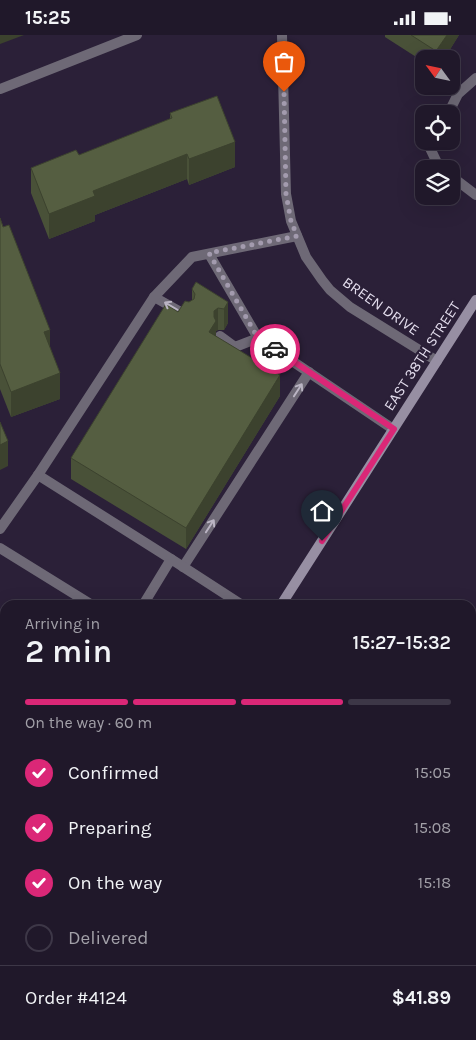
<!DOCTYPE html>
<meta charset="utf-8">
<style>
:root{--surface:#20182a;--page:#2d2536;--text:#f1f3f6;--muted:#a2a0a8;--line:#3d3747;--accent:#db2777}
body{margin:0;font-family:Karla,sans-serif;background:var(--page);color:var(--text);height:100vh;display:flex;flex-direction:column;font-size:19px;white-space:nowrap}
*{box-sizing:border-box;margin:0}
p{font-size:16px;color:var(--muted)}
.icon{flex:none;width:28px;height:28px;fill:none;stroke:currentColor;stroke-width:2;stroke-linecap:round;stroke-linejoin:round}
.map{position:relative;flex:1;overflow:hidden}
.panel{position:absolute;left:0px;top:565px;width:476px;height:440px;display:flex;flex-direction:column;background:var(--surface);border-radius:15px 15px 0 0;box-shadow:0 5px 20px #0002,0 0 0 1px var(--line)}
.panel>*{flex:none}
.needle{width:32px;rotate:303deg}
.tools{position:absolute;left:415px;top:15px;display:grid;gap:10px}
.tools a{display:grid;place-items:center;width:45px;height:45px;border-radius:10px;background:var(--surface);box-shadow:0 5px 20px #0002,0 0 0 1px var(--line);font-size:25px}
.pin{position:absolute;display:grid;place-items:center;width:42px;height:42px;color:#fff;margin:-51px -21px;border-radius:50% 50% 50% 0;rotate:-45deg;box-shadow:0 0 5px #0007}
.pin .icon{rotate:45deg}
.courier{position:absolute;display:grid;place-items:center;width:50px;height:50px;margin:-25px;border:4px solid #db2777;border-radius:50%;background:#fff;color:#222;box-shadow:0 1px 6px #0007}
.overview em{font-style:normal;font-weight:600}
.overview div{display:flex;flex-direction:column-reverse}
.overview{display:flex;align-items:center;justify-content:space-between;height:85px;padding:0 25px}
h1{font-size:32px;font-weight:600;line-height:38px}
.bar{display:grid;grid-template-columns:repeat(4,1fr);gap:8px 5px;align-content:center;height:60px;padding:0 25px}
.bar i{height:6px;border-radius:4px;background:var(--line)}
.bar .on{background:var(--accent)}
.bar p{grid-column:span 4}
.line{display:flex;align-items:center;gap:12px;padding:0 25px;border-top:1px solid var(--line)}
.line div{flex:1}
ol{padding:0 25px;list-style:none}
li{display:flex;align-items:center;gap:15px;height:55px}
li p{margin-inline-start:auto}
li .icon{padding:5px;border-radius:50%;background:var(--accent);color:#fff;stroke-width:4}
li:last-child{color:var(--muted)}
li i{width:28px;height:28px;border:2px solid var(--line);border-radius:50%}
.status{display:flex;justify-content:space-between;align-items:center;height:35px;padding:0 25px;background:var(--surface);direction:ltr}
.status svg{height:14px;fill:currentColor}
.map>svg:first-child{display:block}
.lines{fill:none;stroke-linecap:round;stroke-linejoin:round}
.service{stroke:#6e6976;stroke-width:10}
.minor{stroke:#6e6976;stroke-width:10}
.secondary{stroke:#978fa3;stroke-width:10}
.primary{stroke:#b6acc6;stroke-width:12}
.wall{fill:#495138}
.shaded-wall{fill:#3c422e}
.building{fill:#555e41;stroke:#3c422e}
.oneway{stroke:#bab4c3}
.done{stroke:#a39bae;stroke-width:5;stroke-dasharray:0 9}
.route{stroke:#db2777;stroke-width:6}
.labels{text-anchor:middle;dominant-baseline:central;stroke-width:4.5;stroke-linejoin:round;paint-order:stroke}
.street-label{font-size:15px;fill:#e3dded;stroke:#2b2038}
</style>
<div class="status"><b>15:25</b><svg viewBox="0 0 49 12"><path d="M0 12V9h3v3zM5 12V6h3v6zM10 12V3h3v9zM15 12V0h3v12zM26 1h20v11H26zM47 4h2v5h-2z"/></svg></div>
<div class="map">
<svg width="476" height="1005" viewBox="0 0 476 1005">
<rect width="100%" height="100%" fill="#2b2038"/>
<g class="lines">
<g class="service">
<polyline points="448,79 458,59 476,43"/>
<polyline points="434,106 430,113 439,132 441,134"/>
<polyline points="451,141 476,160"/>
<polyline points="209,219 258,303 393,394"/>
<polyline points="154,262 188,281"/>
<polyline points="220,301 235,312 258,303"/>
<polyline points="38,440 171,524"/>
<polyline points="0,494 38,440 154,262 192,222 297,201"/>
<polyline points="0,513 92,570"/>
<polyline points="183,532 309,337"/>
<polyline points="143,570 171,524 242,570"/>
<polyline points="0,611 5,614"/>
<polyline points="0,679 5,682"/>
<polyline points="471,725 476,728"/>
<polyline points="0,829 5,821"/>
<polyline points="0,842 5,845"/>
<polyline points="471,955 476,956"/>
<polyline points="194,1000 202,1005"/>
<polyline points="410,1000 418,1005"/>
</g>
<g class="minor">
<polyline points="282,0 286,159 291,186 306,222 322,245 330,255 350,272 437,326"/>
<polyline points="0,54 137,0"/>
</g>
<g class="secondary">
<polyline points="281,570 476,265"/>
<polyline points="0,960 5,952"/>
<polyline points="35,1005 38,1000"/>
</g>
<g class="primary">
<polyline points="0,988 5,991"/>
<polyline points="19,1000 27,1005"/>
</g>
</g>
<g class="wall">
<polygon points="385,0 459,0 444,24 424,24 424,27 385,2"/>
<polygon points="170,78 235,132 189,150 187,144 95,180 95,186 49,204 31,158 31,133 79,120 170,84"/>
<polygon points="0,183 50,312 60,364 11,382 0,354"/>
<polygon points="192,254 228,267 228,288 224,295 218,295 216,296 216,301 280,361 186,514 71,444 71,423 178,277 189,267 192,265"/>
<polygon points="230,1000 353,1000 361,1005 238,1005"/>
</g>
<g class="shaded-wall">
<polygon points="0,0 24,0 0,9"/>
<polygon points="447,0 459,0 444,24 436,24 436,16"/>
<polygon points="235,107 235,132 189,150 189,124"/>
<polygon points="187,119 187,144 95,180 95,186 49,204 49,179 93,156"/>
<polygon points="228,267 228,288 224,295 224,274"/>
<polygon points="218,273 218,295 216,296 216,307 209,297 214,276"/>
<polygon points="50,295 50,320 44,297"/>
<polygon points="60,338 60,364 11,382 11,357"/>
<polygon points="280,340 280,361 186,514 186,493"/>
<polygon points="8,406 8,431 0,435 0,410"/>
</g>
<g class="building">
<polygon points="411,0 447,0 436,16"/>
<polygon points="217,61 235,107 189,124 187,119 93,156 95,161 49,179 31,133 76,115 79,120 172,83 170,78"/>
<polygon points="0,183 3,192 9,190 50,295 44,297 60,338 11,357 0,329"/>
<polygon points="196,247 228,267 224,274 218,273 214,276 214,282 216,286 209,297 280,340 186,493 71,423 166,269 178,277 185,266 189,267 194,264 195,259 192,254"/>
<polygon points="0,387 8,406 0,410"/>
<polygon points="259,1000 353,1000 361,1005 267,1005"/>
</g>
<defs><path id="oneway-shaft" d="M-6 0H5M1.5-3L5.5 0L1.5 3" fill="none" stroke-width="1.6" stroke-linecap="round" stroke-linejoin="round" transform="scale(1.25)"/></defs>
<g class="oneway">
<use href="#oneway-shaft" transform="translate(171 271) rotate(-150)"/>
<use href="#oneway-shaft" transform="translate(298 355) rotate(-57)"/>
<use href="#oneway-shaft" transform="translate(210 491) rotate(-57)"/>
</g>
<g class="lines">
<polyline class="done" points="275,314 258,303 209,218 297,201 291,186 286,159 284,57"/>
<polyline class="route" points="275,314 394,394 322,506"/>
</g>
<g class="labels">
<g class="street-label">
<text transform="translate(381 271) rotate(35)">BREEN DRIVE</text>
<text transform="translate(422 321) rotate(-57)">EAST 38TH STREET</text>
</g>
</g>
</svg>
<div class="tools">
<a><svg class="needle" viewBox="-14 -14 28 28"><path d="M0-13l5 13h-10z" fill="#e53935"/><path d="M0 13l5-13h-10z" fill="#a2a0a8"/></svg></a>
<a><svg class="icon" aria-label="locate" viewBox="0 0 24 24"><circle cx="12" cy="12" r="6"/><path d="M12 2v4M12 18v4M2 12h4M18 12h4"/></svg></a>
<a><svg class="icon" aria-label="layers" viewBox="0 0 24 24"><path d="M12 4l9 5-9 5-9-5zM3 14l9 5 9-5"/></svg></a>
</div>
<div class="pin" style="left:284px;top:57px;background:#ea580c"><svg class="icon" aria-label="bag" viewBox="0 0 24 24"><path d="M5 8h14l-1 12H6zM9 8a3 3 0 0 1 6 0"/></svg></div>
<div class="pin" style="left:322px;top:506px;background:#1f2937"><svg class="icon" aria-label="home" viewBox="0 0 24 24"><path d="M3 11l9-7 9 7M6 9v11h12V9"/></svg></div>
<div class="courier" style="left:275px;top:314px"><svg class="icon" aria-label="car" viewBox="0 0 24 24"><path d="M5 17H2v-5l4-1 3-4h7l3 4 3 1v5h-3M9 17h6M6 11h13"/><circle cx="7" cy="17" r="2"/><circle cx="17" cy="17" r="2"/></svg></div>
<section class="panel">
<div class="overview"><div><h1>2 min</h1><p>Arriving in</p></div><em>15:27–15:32</em></div>
<div class="bar"><i class="on"></i><i class="on"></i><i class="on"></i><i></i><p>On the way · 60 m</p></div>
<ol>
<li><svg class="icon" aria-label="check" viewBox="0 0 24 24"><path d="M5 12l5 5 9-10"/></svg>Confirmed<p>15:05</p></li>
<li><svg class="icon" aria-label="check" viewBox="0 0 24 24"><path d="M5 12l5 5 9-10"/></svg>Preparing<p>15:08</p></li>
<li><svg class="icon" aria-label="check" viewBox="0 0 24 24"><path d="M5 12l5 5 9-10"/></svg>On the way<p>15:18</p></li>
<li><i></i>Delivered</li>
</ol>
<div class="line" style="height:65px"><div>Order #4124</div><b>$41.89</b></div>
</section>
</div>
